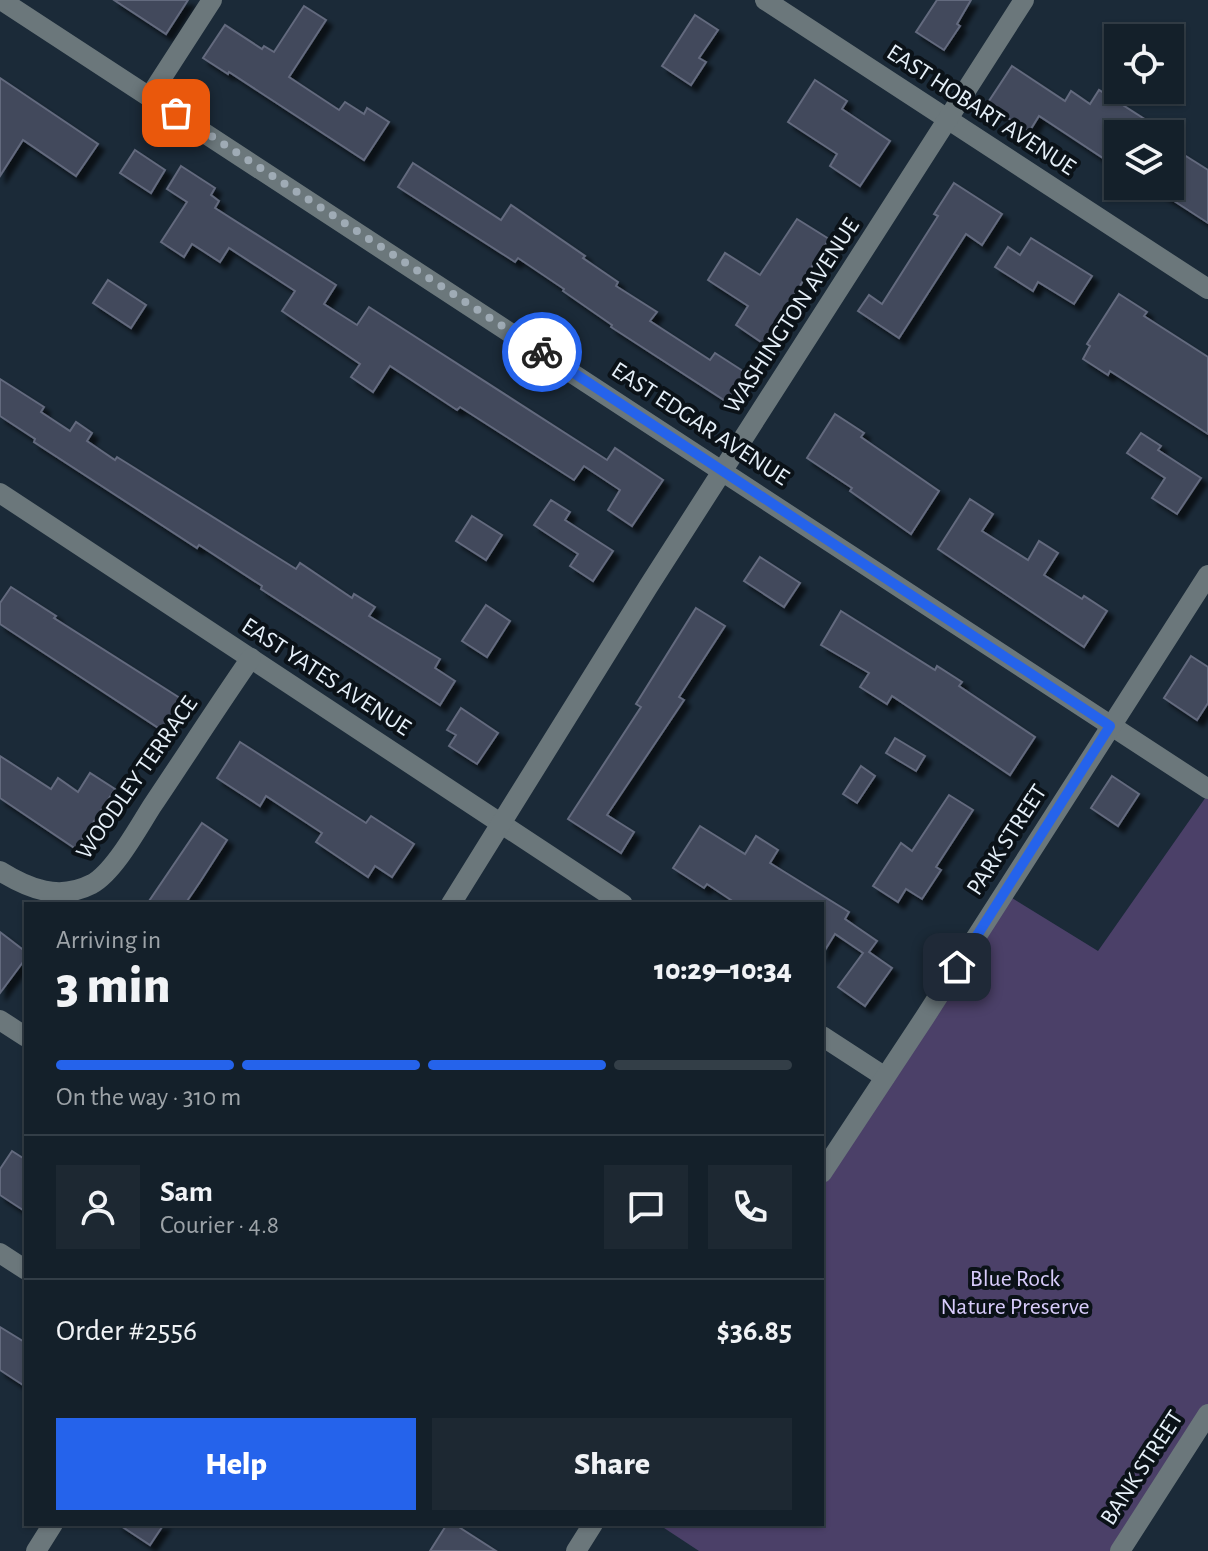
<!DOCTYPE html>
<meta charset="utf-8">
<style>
:root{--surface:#14202a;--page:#1d2832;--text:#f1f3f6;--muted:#9da3a8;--line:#333e47;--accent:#2563eb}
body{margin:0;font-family:"Alegreya Sans",sans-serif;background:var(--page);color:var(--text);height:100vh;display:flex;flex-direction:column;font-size:30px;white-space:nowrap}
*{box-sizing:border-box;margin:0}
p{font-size:26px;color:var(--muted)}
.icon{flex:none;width:44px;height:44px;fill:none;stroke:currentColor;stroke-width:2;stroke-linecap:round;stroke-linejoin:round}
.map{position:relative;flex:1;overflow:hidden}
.panel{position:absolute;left:24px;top:902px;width:800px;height:624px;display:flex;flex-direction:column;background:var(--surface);border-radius:0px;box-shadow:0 2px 6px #0004,0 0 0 2px var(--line)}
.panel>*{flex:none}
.buttons{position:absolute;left:1104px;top:24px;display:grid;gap:16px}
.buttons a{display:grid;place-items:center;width:80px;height:80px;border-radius:0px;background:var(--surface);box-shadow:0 2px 6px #0004,0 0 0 2px var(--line);font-size:40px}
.pin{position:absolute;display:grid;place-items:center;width:68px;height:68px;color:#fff;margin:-34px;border-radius:16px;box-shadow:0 4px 12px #0006}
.courier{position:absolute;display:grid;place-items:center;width:80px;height:80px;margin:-40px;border:6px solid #2563eb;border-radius:50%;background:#fff;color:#222;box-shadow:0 2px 10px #0007}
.headline em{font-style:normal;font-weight:800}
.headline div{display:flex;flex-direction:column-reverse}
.headline{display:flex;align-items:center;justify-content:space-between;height:136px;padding:0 32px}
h1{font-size:52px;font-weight:800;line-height:60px}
.bar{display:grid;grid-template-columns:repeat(4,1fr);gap:12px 8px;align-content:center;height:96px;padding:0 32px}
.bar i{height:10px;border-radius:6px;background:var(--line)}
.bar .selected{background:var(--accent)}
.bar p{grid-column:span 4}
.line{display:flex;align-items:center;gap:20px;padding:0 32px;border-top:2px solid var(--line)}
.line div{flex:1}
.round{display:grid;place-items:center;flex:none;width:84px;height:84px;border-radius:0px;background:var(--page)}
.primary-button{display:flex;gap:16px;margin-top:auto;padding:16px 32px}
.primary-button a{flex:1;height:92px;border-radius:0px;background:var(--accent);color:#fff;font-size:32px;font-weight:800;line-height:92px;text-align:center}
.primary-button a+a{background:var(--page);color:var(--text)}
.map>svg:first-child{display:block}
.green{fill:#4b4068}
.building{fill:#42485b;stroke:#636a7e;stroke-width:2;filter:url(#shadow)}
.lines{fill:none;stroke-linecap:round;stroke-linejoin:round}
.minor{stroke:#6b777b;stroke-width:20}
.done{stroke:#9fabb5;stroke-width:8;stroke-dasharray:0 14.4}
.route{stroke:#2563eb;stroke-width:10}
.labels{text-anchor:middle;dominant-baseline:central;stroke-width:8;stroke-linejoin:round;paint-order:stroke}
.street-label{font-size:24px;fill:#e6f0f9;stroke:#0b1218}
.park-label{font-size:24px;fill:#d8ccfb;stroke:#0b1218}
</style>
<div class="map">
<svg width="1208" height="1551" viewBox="0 0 1208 1551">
<defs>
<filter id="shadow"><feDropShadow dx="6" dy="6" stdDeviation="2" flood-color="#0009"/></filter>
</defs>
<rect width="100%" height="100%" fill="#1b2a38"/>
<polygon class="green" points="1208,794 1208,1414 1121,1551 699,1551 658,1524 822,1524 822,1172 1004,893 1098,951"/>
<g class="building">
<polygon points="114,0 188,0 166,34"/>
<polygon points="937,0 971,0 957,24 960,26 944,50 916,32"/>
<polygon points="304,6 326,20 289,77 339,110 345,102 364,114 367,108 389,122 364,160 229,72 228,74 203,58 225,25 262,49 264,46 274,52"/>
<polygon points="695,15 718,30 699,58 706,62 691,85 662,66"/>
<polygon points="1012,66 1065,101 1071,91 1090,104 1099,90 1168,134 1118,134 1118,148 1109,162 1039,116 1029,132 987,104"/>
<polygon points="0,78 98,144 76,176 23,140 0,176"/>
<polygon points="815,80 847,101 842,109 890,141 860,186 830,166 837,154 788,122"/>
<polygon points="1170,146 1208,170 1208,223 1151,186 1170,186"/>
<polygon points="135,150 165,170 151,193 120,173"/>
<polygon points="413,163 501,220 511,205 585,256 583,258 618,282 616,286 657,312 650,321 710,360 715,353 746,373 727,402 611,327 612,325 563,291 564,289 518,258 515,262 398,187"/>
<polygon points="181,166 215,188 211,195 219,201 215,208 336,285 324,304 357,325 369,307 607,460 615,448 663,480 632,526 608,510 620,490 584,466 574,480 460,407 457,410 390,366 373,392 351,377 360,364 282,311 295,291 229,248 220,262 192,244 184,257 161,242 187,202 167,189"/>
<polygon points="954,183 1002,214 982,245 966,234 899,338 858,311 869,295 882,304 938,216 934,214"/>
<polygon points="797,219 829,239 764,344 736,325 748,306 708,280 725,253 760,275"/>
<polygon points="1031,238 1092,276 1074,304 1038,282 1033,291 995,267 1008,247 1020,255"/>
<polygon points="108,280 146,305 131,328 93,303"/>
<polygon points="1119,294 1147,312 1144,316 1208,357 1208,434 1110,371 1108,375 1083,359 1090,346 1087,344"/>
<polygon points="0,379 44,407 41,412 70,431 76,422 92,433 87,441 115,460 117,457 296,569 300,563 352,598 354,594 375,607 369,616 440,659 435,668 455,681 440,705 261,589 262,586 199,545 197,548 34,442 35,439 0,416"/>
<polygon points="835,414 864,433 861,437 939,491 911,534 850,491 852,488 807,458"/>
<polygon points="1141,433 1161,446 1158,450 1201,478 1177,514 1152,498 1165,478 1127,453"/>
<polygon points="970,499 993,514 982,531 1028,560 1039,541 1058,553 1044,575 1082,599 1084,596 1107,611 1084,647 938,549"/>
<polygon points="551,500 570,512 565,520 613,551 593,581 570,566 578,554 534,525"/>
<polygon points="472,516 502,535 486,560 456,541"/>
<polygon points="760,557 800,583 784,607 744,581"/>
<polygon points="11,587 56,616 54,618 183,700 163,731 0,624 0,603"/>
<polygon points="486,605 510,621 487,657 462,641"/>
<polygon points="696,608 725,626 679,697 684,700 607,815 634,832 621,853 568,819 641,707 636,704"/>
<polygon points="841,611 935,670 937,666 962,682 959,686 1035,737 1010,775 892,696 887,704 860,687 869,673 821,645"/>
<polygon points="1191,656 1208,667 1208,703 1197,720 1164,698"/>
<polygon points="461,708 498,733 477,764 449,746 456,735 447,730"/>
<polygon points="895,738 925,756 916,771 886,753"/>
<polygon points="240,742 366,823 371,816 414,844 392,877 375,866 368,877 316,842 322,833 266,796 260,806 217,778"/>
<polygon points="0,756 51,789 58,778 78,792 90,773 115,789 76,849 0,798"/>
<polygon points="861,766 875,776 857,803 843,794"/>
<polygon points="1112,776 1139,794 1118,826 1091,808"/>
<polygon points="949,795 973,810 936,867 941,870 922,899 906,889 898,902 873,886 901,843 912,851"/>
<polygon points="202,823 227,840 200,882 185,904 147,904"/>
<polygon points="700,826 745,854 756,836 778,850 770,863 849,912 845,919 877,941 869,952 892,968 865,1006 838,987 863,953 835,934 822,955 822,904 737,904 707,884 704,888 673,868"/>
<polygon points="0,932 26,952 26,958 0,993"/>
<polygon points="12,1151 26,1160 26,1212 0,1195 0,1169"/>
<polygon points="0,1327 26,1343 26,1387 0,1370"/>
<polygon points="118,1524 164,1524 150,1545"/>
<polygon points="447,1524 454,1524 496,1551 430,1551"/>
</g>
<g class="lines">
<g class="minor">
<polyline points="1,0 1208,789"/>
<polyline points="765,0 1208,289"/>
<polyline points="150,96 212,0"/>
<polyline points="0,493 623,904"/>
<path d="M0 871C29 889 59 901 92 884 114 872 138 828 152 806 185 757 217 707 251 658"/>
<polyline points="451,904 648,587 1024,0"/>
<polyline points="0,1020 26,1037"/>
<polyline points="822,1036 885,1077"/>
<polyline points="822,1173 925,1017 1208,575"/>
<polyline points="0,1253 26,1270"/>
<polyline points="36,1551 53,1524"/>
<polyline points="576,1551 593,1524"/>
<polyline points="1120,1551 1208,1414"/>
</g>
</g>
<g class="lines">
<polyline class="done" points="176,113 542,352"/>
<polyline class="route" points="542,352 1110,726 957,967"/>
</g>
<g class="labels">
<g class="street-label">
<text transform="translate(981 110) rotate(33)">EAST HOBART AVENUE</text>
<text transform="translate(792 316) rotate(-57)">WASHINGTON AVENUE</text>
<text transform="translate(700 424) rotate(33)">EAST EDGAR AVENUE</text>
<text transform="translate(326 677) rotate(33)">EAST YATES AVENUE</text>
<text transform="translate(137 778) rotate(-55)">WOODLEY TERRACE</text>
<text transform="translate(1007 840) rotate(-57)">PARK STREET</text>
<text transform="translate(1142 1468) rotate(-57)">BANK STREET</text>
</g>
<g class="park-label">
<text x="1015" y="1279">Blue Rock<tspan x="1015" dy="28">Nature Preserve</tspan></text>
</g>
</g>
</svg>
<div class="buttons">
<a><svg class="icon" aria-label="locate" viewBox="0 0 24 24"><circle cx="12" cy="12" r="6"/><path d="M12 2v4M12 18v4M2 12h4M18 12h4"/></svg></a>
<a><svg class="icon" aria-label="layers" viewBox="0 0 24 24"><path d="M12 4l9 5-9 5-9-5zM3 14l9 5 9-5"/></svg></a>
</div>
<div class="pin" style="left:176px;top:113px;background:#ea580c"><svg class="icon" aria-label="bag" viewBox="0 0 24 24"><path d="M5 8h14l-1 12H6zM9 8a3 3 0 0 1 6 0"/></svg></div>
<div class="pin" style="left:957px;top:967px;background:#1f2937"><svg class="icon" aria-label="home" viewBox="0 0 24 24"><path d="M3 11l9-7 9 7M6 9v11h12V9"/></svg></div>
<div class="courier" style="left:542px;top:352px"><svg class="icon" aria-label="bike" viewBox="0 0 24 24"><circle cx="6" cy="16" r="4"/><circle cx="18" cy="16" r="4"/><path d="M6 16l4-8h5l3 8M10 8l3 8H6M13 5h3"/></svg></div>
<section class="panel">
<div class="headline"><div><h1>3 min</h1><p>Arriving in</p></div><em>10:29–10:34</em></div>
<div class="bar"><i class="selected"></i><i class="selected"></i><i class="selected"></i><i></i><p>On the way · 310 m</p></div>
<div class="line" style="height:144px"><a class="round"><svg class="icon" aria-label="person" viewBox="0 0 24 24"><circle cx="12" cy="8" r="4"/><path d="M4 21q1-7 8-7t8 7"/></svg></a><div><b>Sam</b><p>Courier · 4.8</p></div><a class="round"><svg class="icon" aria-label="chat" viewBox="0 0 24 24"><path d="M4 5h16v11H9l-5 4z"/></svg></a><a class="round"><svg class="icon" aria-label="phone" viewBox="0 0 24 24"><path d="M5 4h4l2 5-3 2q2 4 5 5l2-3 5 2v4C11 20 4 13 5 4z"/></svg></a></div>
<div class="line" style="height:104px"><div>Order #2556</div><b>$36.85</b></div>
<div class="primary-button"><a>Help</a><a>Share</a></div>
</section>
</div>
